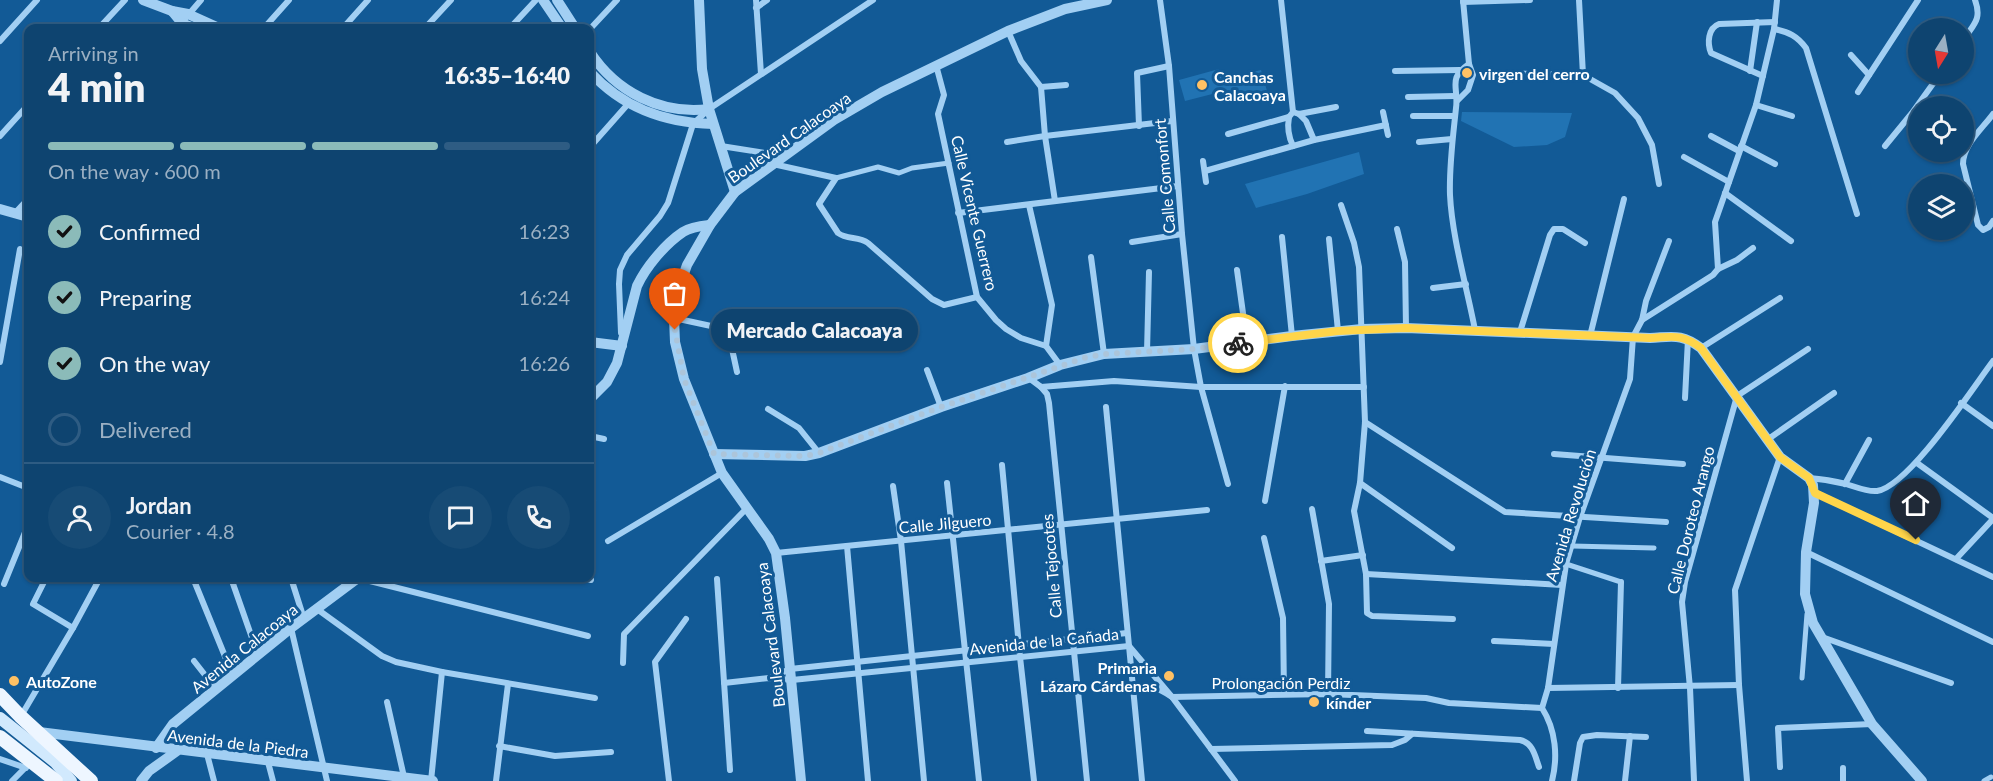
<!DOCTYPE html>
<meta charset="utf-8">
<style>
:root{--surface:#0e4470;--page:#174b75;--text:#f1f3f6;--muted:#9bb0c3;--line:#2e5c83;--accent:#8bbbb9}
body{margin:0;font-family:Lato,sans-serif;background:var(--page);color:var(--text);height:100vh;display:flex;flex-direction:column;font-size:22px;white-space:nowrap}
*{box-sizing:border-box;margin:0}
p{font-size:20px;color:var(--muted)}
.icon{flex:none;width:33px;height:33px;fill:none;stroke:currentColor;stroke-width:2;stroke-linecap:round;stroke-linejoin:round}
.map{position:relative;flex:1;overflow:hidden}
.drawer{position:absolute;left:24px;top:24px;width:570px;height:558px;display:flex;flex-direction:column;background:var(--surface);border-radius:12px;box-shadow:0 2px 4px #0004,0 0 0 2px var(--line)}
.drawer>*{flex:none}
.needle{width:39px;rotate:191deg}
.buttons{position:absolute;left:1908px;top:18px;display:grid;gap:12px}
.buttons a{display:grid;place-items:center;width:66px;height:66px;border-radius:50%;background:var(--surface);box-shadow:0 2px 4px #0004,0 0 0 2px var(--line);font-size:30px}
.pin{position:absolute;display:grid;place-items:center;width:51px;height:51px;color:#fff;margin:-62px -26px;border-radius:50% 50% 50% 0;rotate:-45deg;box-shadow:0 0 6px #0007}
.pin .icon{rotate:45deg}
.courier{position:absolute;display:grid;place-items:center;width:60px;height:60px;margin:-30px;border:4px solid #ffd54a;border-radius:50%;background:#fff;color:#222;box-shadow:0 2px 8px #0007}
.bubble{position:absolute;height:42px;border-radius:21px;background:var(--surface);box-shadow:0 2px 4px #0004,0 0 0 2px var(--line);font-size:20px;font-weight:800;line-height:42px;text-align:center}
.headline em{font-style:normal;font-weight:800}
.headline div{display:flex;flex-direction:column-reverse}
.headline{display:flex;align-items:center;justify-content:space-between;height:102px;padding:0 24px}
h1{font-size:39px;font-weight:800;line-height:45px}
.bar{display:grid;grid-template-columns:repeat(4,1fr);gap:9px 6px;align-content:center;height:72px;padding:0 24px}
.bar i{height:8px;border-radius:4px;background:var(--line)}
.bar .on{background:var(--accent)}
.bar p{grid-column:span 4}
.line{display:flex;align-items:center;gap:15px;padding:0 24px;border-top:2px solid var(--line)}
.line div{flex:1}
.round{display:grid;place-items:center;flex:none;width:63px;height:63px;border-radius:32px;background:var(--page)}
ol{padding:0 24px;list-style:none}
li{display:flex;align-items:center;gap:18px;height:66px}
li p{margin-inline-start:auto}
li .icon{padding:6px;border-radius:50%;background:var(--accent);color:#111;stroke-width:4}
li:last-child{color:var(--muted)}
li i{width:33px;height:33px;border:3px solid var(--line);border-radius:50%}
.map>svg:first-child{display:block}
.green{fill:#2173b3}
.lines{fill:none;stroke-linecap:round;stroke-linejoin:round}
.pedestrian{stroke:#a2cff3;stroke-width:5}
.minor{stroke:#a2cff3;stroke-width:6}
.tertiary{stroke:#a2cff3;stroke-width:10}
.secondary{stroke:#d1e9fd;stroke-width:12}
.primary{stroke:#eef6ff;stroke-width:14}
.done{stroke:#acc5da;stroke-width:6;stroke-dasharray:0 10.8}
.route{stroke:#ffd54a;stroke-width:8}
.poi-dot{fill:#ffc164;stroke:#125a96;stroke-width:2}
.labels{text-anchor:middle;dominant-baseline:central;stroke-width:6;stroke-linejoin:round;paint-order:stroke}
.poi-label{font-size:16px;font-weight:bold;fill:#fff;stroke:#125a96;text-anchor:start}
.street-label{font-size:16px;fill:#fff;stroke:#125a96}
</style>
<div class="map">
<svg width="1993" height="781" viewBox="0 0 1993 781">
<rect width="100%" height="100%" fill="#125a96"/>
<g class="green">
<polygon points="1219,69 1222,80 1261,70 1267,91 1228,102 1224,91 1185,101 1179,80"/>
<polygon points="1462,112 1572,113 1565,137 1547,145 1514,147 1461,121"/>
<polygon points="1359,152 1364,174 1307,194 1256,208 1245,184"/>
</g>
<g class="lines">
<g class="pedestrian">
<polyline points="836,178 878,167 899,173 912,168 949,163"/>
<polyline points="1572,546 1654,548"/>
<polyline points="1566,564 1621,582"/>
<polyline points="1802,678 1807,614"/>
<polyline points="1984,781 1991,777"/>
</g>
<g class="minor">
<polyline points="756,0 761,74"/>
<polyline points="1160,0 1169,66 1182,234 1194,349 1201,387 1228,484"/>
<polyline points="1281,0 1293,112"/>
<polyline points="1579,0 1583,75"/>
<polyline points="1463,2 1530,0"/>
<polyline points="756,8 767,0"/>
<polyline points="99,28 125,0"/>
<polyline points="177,28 201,0"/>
<polyline points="264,28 289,0"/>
<polyline points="343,28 368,0"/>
<polyline points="425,28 451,0"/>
<polyline points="510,28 536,0"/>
<polyline points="590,29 617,0"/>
<path d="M1774 29C1789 32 1797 36 1806 48L1857 214"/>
<polyline points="1008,31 1021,61 1041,87 1045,136 1055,201"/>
<path d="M1964 39C1974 24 1982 19 1975 0"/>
<polyline points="0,41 37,0"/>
<polyline points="1851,55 1869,75"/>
<path d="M1469 64C1447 79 1459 87 1456 108 1453 137 1449 166 1450 195 1452 237 1467 288 1475 330"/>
<polyline points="936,65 944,95 938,114 977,297 996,320 1006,329 1021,338 1046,346 1060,365"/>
<polyline points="1395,71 1460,70"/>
<polyline points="1750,71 1757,22"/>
<polyline points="1487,73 1583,75 1615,93 1638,118 1652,145 1659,184"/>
<path d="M1763 76 1711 53C1707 43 1708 28 1719 24L1775 22"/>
<polyline points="1041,87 1066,85"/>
<polyline points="1858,92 1918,0"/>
<polyline points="1408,97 1455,96"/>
<polyline points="1457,101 1468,90 1473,75 1469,64 1463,0"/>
<polyline points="1756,105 1792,116"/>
<polyline points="1383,112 1388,135"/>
<polyline points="1299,114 1306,121 1314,140"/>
<path d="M1993 114C1982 129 1963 145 1963 164L1978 225 1983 230 1989 227 1993 221"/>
<polyline points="1413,116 1455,116"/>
<path d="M1289 117C1287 128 1288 136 1293 146"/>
<polyline points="1139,126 1137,73 1169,66"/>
<polyline points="1228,134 1289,117 1293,112 1299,114 1336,107"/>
<polyline points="0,136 28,105"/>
<polyline points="1711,136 1739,151"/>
<polyline points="1007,142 1045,136 1172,121"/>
<polyline points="1419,142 1452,139"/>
<polyline points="721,146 784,156"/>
<polyline points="1741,146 1775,164"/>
<polyline points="1885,146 1912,113 1940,74"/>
<polyline points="590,147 628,104"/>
<polyline points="1684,157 1729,182"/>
<polyline points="1203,161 1206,182"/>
<path d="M773 164 836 178 819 204 838 233C847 240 859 236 868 243L932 299 944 305 977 297"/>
<polyline points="1205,171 1314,140 1386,125"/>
<polyline points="1725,193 1791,241"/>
<polyline points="1029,205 1052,305 1046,346"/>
<polyline points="1341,205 1354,243 1359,267 1365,422 1360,483 1354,511 1366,574 1367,613 1372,616 1453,619"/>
<polyline points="15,213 28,199"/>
<polyline points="958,213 1178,186"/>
<polyline points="1397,229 1405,262 1406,328"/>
<polyline points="1282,237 1292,336"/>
<polyline points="1329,239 1338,331"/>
<polyline points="1132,242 1182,234"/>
<polyline points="1091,257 1104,354"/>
<polyline points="1718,269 1715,222 1756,105 1774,29 1777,0"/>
<polyline points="1237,270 1247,342"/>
<polyline points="1433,288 1466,284"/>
<polyline points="674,318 725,329 729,335 737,372"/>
<polyline points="1642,320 1713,275 1718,269 1737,260 1753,248"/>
<polyline points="1520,332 1550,235 1554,229 1563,229 1585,243"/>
<polyline points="621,333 619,284 620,270 627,255 660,216 668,203 693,124 709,109 873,0"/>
<polyline points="1590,336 1624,199"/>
<polyline points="1701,348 1780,298"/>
<polyline points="1147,352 1149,272"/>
<polyline points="0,362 20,249"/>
<polyline points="927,370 941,407"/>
<polyline points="1029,378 1041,387 1114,381 1201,387 1364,387"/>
<polyline points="1041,387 1047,394 1049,403 1087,781"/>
<polyline points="1685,398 1688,339"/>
<polyline points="1961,403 1993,426"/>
<polyline points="1106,407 1142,781"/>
<polyline points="768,409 799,428 819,453"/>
<polyline points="1365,422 1505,512 1666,522"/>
<polyline points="590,436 604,439"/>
<polyline points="1767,440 1834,393"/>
<polyline points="1554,454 1683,464"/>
<polyline points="1917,463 1993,518"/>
<polyline points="1002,465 1020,657 1034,781"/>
<polyline points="0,477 28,488"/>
<path d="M1809 478C1821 479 1834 481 1846 484 1856 487 1867 492 1877 491 1909 486 1972 389 1993 361"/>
<polyline points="947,483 979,781"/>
<polyline points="1360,483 1452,548"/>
<polyline points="1845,484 1869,440"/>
<polyline points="893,486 901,541 924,781"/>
<polyline points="1815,493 1993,577"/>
<polyline points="590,500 593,501"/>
<polyline points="1265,501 1285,386"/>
<polyline points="1312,509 1329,604 1328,694"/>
<polyline points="1264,538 1283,618 1284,694"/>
<polyline points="608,541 722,473"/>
<polyline points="847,546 868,781"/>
<polyline points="1806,552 1993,642"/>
<polyline points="776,553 1207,510"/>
<polyline points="1956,559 1993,519"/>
<polyline points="1321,561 1363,555"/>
<polyline points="1366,574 1562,585"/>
<polyline points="46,578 33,604 73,628"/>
<polyline points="193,578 233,676"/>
<polyline points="231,578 258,655"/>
<polyline points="291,578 304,619"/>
<polyline points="358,578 588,636"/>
<polyline points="584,578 591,580"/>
<polyline points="717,579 730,770"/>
<polyline points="4,584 28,525"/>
<polyline points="317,609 382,656 396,662 442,672 595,698"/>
<polyline points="291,628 327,781"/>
<polyline points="1822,637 1951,683"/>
<polyline points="1494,641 1554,644"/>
<polyline points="194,661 216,689"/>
<polyline points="623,663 624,634 747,508"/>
<polyline points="772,677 790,669 1127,633"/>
<polyline points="724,683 769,678 792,680 1129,646 1172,697 1235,781"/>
<polyline points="1548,688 1739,685"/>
<polyline points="1618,688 1621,582"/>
<path d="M1134 693C1147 682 1159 688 1172 697L1328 694 1426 698 1449 703 1542 708"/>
<polyline points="387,702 404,777"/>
<polyline points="21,716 73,628 100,578"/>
<path d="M1367 731 1520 740C1533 743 1535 756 1539 767"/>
<polyline points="499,746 555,756 611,752"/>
<polyline points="1211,749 1392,745 1405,740 1412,734"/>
<polyline points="207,754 214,781"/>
<polyline points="0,759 26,768"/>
<polyline points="268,762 273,781"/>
<polyline points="1780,767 1778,728 1872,724"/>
<polyline points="12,781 31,762"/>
<polyline points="431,781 442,672"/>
<polyline points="496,781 508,684"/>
<polyline points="669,781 655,662 686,619"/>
<path d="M1552 781C1558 757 1556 730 1542 708L1548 688 1566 564 1580 517 1630 379 1633 337 1642 320 1646 301 1669 241"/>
<polyline points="1574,781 1580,743 1583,737 1597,735 1646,737"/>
<polyline points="1625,781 1630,736"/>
<polyline points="1694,781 1690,688 1682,602 1685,582 1737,396 1808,349"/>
<polyline points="1747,781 1739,685 1735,590 1780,457"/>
<polyline points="1843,781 1843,768"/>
</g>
<g class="tertiary">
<polyline points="143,0 172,11 188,14 219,28"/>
<polyline points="543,0 562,28"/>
<polyline points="557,0 575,28"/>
<polyline points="699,0 702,69 709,109 735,192"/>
<polyline points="172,11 182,23 194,28"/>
<path d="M590 52C616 92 661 115 709 109"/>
<path d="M590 72C622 107 665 123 713 124"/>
<polyline points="0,209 28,217"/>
<polyline points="590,342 622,346"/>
<path d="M590 399 607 382 617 363 637 286C646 267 665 244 683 232 691 227 701 226 710 225"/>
<path d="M714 454 805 456 819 453 941 407 1028 378 1060 365 1104 354 1194 349 1292 336 1362 329 1406 328 1650 338C1673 337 1681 333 1701 348L1780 457 1809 478 1813 485 1814 503 1806 552 1805 594 1813 623 1872 724 1922 781"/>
<polyline points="39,732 433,781"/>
<polyline points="156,748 173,724 291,628 358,578"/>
<polyline points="141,781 149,771 177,751"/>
<polyline points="801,781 785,618 776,553 769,539 722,473 684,379 675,342 674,318 681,282 687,265 710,225 735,192 834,120 882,92 1008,31 1065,9 1107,0"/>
</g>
<polyline class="secondary" points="0,718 55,762 71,781"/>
<g class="primary">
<polyline points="0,695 20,716 91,781"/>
<polyline points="0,737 56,781"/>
</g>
</g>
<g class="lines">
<polyline class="done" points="675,330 684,379 714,454 805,456 819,453 941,407 1084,358 1104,354 1194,349 1238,343"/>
<path class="route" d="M1238 343 1338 331 1406 328 1650 338C1673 337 1681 333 1701 348L1780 457 1809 478 1815 493 1916 540"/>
</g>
<g class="poi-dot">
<circle cx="1467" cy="73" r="6"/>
<circle cx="1202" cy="85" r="6"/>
<circle cx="1169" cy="676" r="6"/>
<circle cx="14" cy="681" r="6"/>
<circle cx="1314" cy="702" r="6"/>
</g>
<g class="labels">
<g class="poi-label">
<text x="1479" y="73">virgen del cerro</text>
<text x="1214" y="76">Canchas<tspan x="1214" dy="18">Calacoaya</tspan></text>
<text x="1157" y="667" text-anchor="end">Primaria<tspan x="1157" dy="18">Lázaro Cárdenas</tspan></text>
<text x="26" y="681">AutoZone</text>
<text x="1326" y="702">kínder</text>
</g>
<g class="street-label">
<text transform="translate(789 137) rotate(-35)">Boulevard Calacoaya</text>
<text transform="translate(1164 176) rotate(-95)">Calle Comonfort</text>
<text transform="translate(975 213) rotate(77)">Calle Vicente Guerrero</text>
<text transform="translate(1570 515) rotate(-73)">Avenida Revolución</text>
<text transform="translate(1690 520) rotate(-76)">Calle Doroteo Arango</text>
<text transform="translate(945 523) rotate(-5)">Calle Jilguero</text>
<text transform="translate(1051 566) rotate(-95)">Calle Tejocotes</text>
<text transform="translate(770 635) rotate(-97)">Boulevard Calacoaya</text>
<text transform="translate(1044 641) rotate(-6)">Avenida de la Cañada</text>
<text transform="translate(244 648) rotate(-39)">Avenida Calacoaya</text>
<text x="1281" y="682">Prolongación Perdiz</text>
<text transform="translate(238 743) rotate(7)">Avenida de la Piedra</text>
</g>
</g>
</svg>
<div class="buttons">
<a><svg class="needle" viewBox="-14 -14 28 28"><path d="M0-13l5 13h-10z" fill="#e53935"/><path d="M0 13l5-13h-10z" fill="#9bb0c3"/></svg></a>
<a><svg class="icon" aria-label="locate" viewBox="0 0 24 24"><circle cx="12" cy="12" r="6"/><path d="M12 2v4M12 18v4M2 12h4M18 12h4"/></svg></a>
<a><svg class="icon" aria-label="layers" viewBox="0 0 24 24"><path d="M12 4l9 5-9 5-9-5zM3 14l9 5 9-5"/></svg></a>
</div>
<div class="pin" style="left:675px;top:330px;background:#ea580c"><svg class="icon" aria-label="bag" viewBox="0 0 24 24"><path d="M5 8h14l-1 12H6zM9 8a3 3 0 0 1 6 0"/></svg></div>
<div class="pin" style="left:1916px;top:540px;background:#1f2937"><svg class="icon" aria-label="home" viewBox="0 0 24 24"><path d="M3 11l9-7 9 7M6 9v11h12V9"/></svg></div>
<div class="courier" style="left:1238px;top:343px"><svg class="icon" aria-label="bike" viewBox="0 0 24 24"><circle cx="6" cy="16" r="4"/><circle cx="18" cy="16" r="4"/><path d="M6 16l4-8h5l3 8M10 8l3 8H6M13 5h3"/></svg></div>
<div class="bubble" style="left:711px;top:309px;width:207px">Mercado Calacoaya</div>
<section class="drawer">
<div class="headline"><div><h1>4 min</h1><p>Arriving in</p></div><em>16:35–16:40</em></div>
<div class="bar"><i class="on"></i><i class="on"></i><i class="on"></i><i></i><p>On the way · 600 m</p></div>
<ol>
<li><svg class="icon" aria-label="check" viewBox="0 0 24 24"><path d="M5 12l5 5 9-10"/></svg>Confirmed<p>16:23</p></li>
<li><svg class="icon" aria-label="check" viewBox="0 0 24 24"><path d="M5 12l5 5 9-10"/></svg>Preparing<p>16:24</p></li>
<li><svg class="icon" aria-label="check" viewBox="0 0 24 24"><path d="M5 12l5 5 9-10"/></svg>On the way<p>16:26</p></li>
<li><i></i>Delivered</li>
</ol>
<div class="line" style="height:108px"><a class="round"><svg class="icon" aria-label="person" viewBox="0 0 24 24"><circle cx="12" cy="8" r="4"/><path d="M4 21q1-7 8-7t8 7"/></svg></a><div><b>Jordan</b><p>Courier · 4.8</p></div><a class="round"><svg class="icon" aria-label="chat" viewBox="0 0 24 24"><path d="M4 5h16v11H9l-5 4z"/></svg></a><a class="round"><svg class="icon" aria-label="phone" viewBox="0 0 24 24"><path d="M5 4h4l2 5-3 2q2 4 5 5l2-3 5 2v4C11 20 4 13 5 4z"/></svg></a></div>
</section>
</div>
